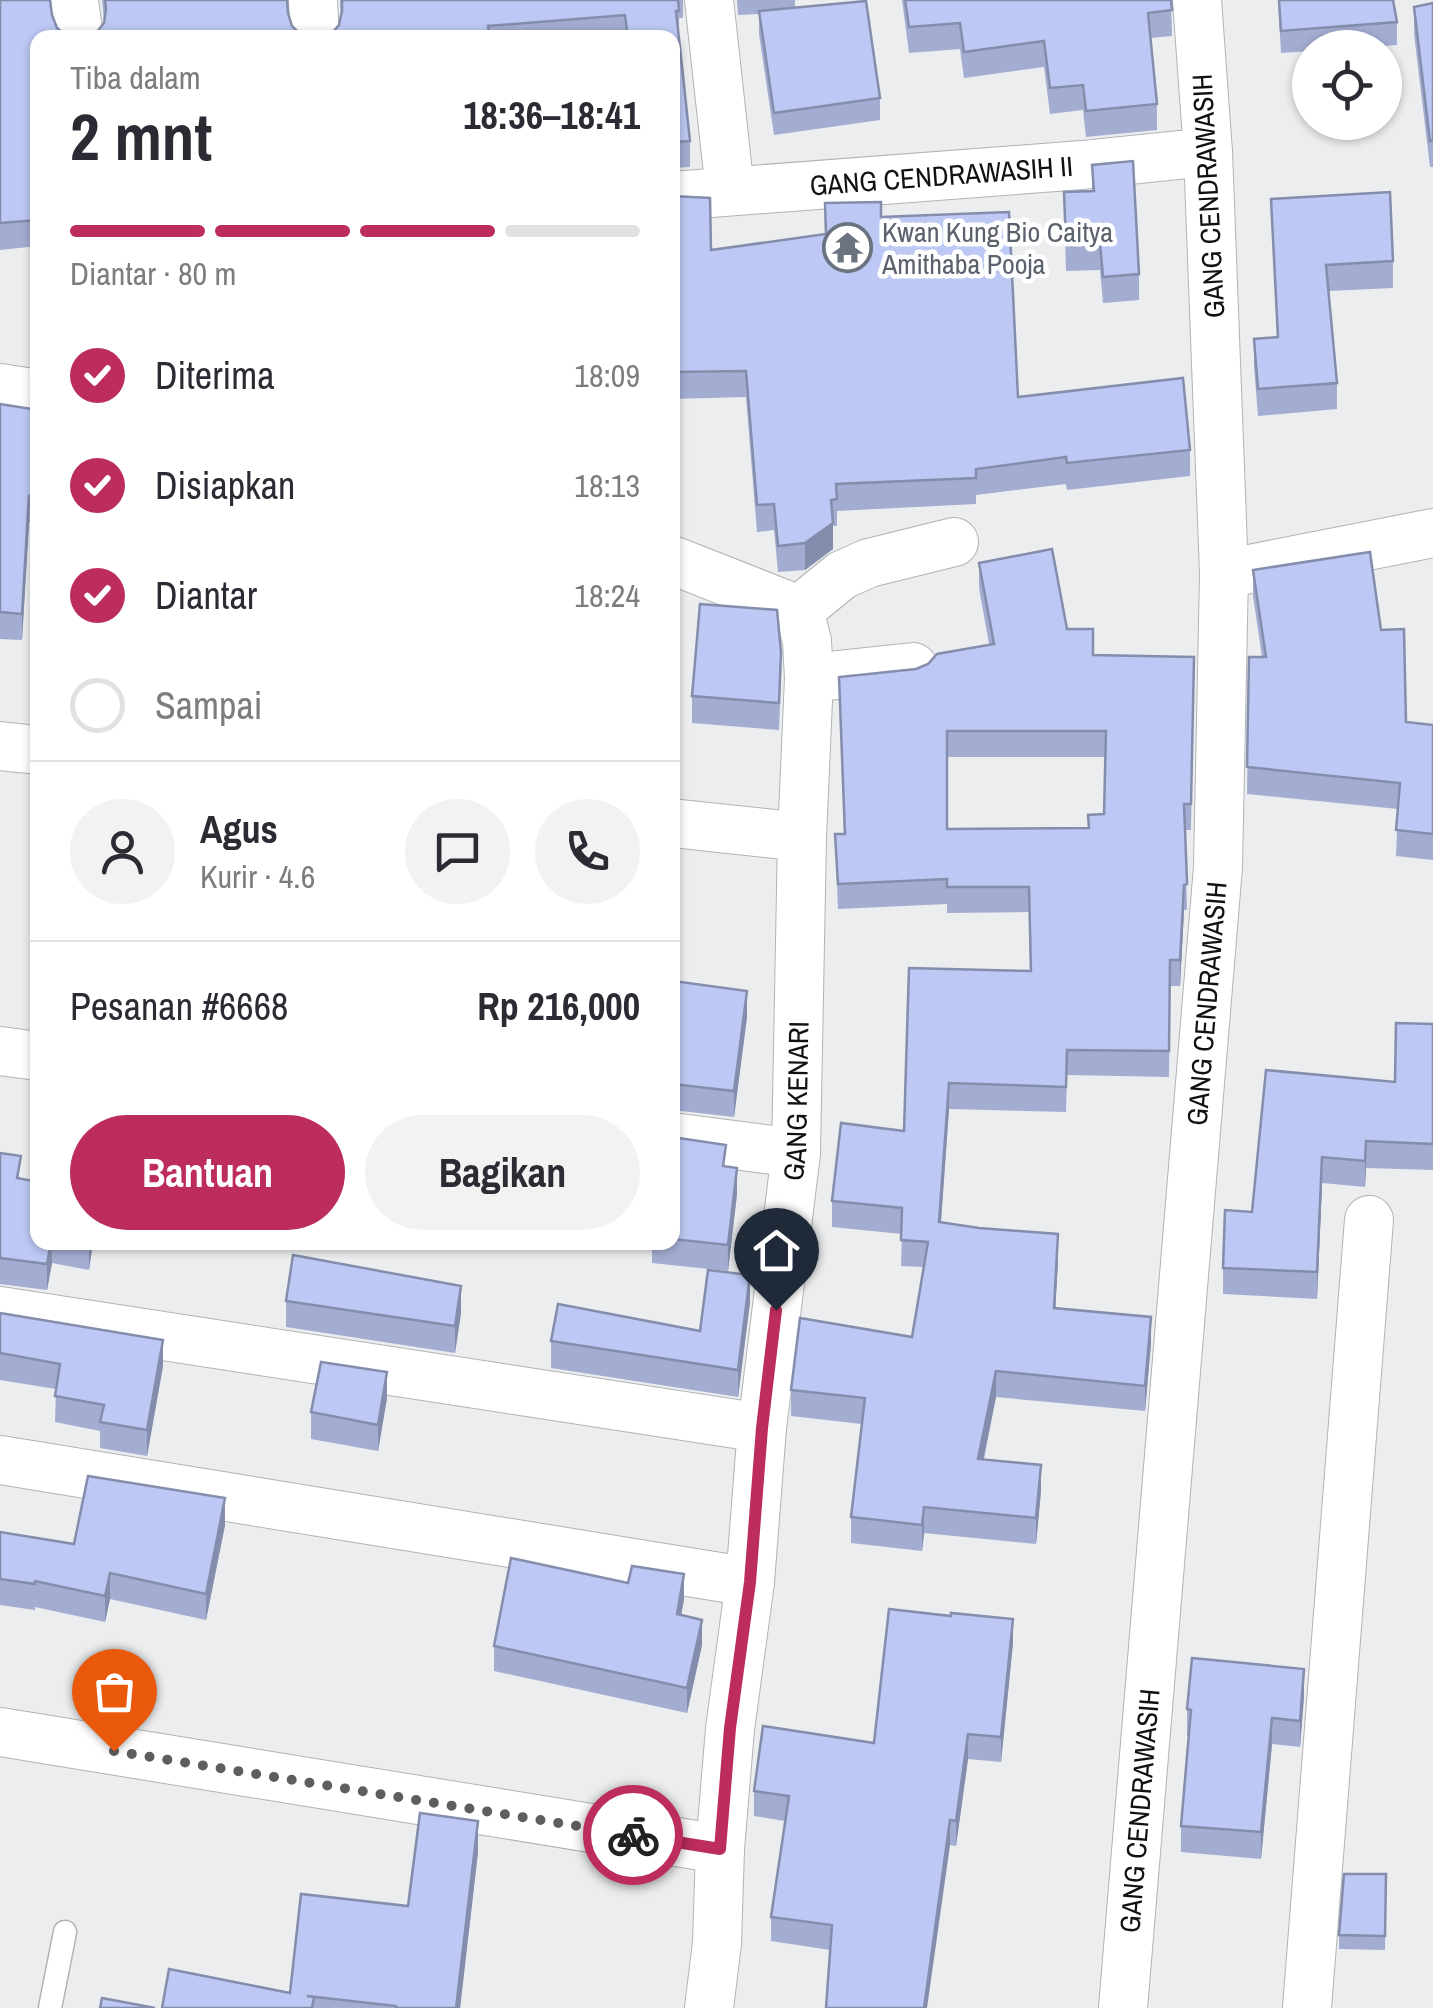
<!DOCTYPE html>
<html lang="id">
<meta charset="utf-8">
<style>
:root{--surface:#fff;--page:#f2f2f3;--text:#2b2b33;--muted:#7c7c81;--line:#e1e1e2;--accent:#bc2d5c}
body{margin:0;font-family:"Archivo Narrow",sans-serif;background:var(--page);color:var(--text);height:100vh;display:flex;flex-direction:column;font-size:38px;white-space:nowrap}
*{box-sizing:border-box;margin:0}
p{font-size:32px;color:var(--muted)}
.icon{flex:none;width:55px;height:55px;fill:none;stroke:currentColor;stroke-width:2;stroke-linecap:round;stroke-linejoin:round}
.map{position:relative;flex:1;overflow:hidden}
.sheet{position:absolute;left:30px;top:30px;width:650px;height:1220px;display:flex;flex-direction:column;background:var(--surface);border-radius:20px;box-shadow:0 2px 8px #0004}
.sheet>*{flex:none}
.controls{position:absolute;left:1292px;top:30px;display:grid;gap:20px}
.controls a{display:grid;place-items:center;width:110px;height:110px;border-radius:50%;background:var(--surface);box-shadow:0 2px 8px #0004;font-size:50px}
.pin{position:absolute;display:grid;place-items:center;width:85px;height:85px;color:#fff;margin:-102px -42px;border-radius:50% 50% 50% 0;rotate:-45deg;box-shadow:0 0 10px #0007}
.pin .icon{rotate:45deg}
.courier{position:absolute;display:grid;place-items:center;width:100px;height:100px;margin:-50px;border:8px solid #bc2d5c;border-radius:50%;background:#fff;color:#222;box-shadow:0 2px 12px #0007}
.overview em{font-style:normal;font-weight:700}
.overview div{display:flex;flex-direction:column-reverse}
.overview{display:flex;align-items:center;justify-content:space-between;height:170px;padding:0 40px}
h1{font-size:65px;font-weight:700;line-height:75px}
.bar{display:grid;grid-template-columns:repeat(4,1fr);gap:15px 10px;align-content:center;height:120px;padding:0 40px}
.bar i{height:12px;border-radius:8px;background:var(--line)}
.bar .on{background:var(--accent)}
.bar p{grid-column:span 4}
.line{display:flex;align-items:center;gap:25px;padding:0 40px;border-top:2px solid var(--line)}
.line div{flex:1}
.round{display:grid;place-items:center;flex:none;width:105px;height:105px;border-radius:52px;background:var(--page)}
ol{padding:0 40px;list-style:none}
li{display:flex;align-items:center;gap:30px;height:110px}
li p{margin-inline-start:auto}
li .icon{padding:10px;border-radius:50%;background:var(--accent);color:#fff;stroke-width:4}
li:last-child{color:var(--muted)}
li i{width:55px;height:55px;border:5px solid var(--line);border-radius:50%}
.action{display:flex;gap:20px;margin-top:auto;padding:20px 40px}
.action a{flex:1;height:115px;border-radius:60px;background:var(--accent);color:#fff;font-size:40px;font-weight:700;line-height:115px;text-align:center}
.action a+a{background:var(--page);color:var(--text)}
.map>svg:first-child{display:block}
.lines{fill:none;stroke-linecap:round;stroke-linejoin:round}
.lane-casing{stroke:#b2b3b5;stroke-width:25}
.street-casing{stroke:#b2b3b5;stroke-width:50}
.lane{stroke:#fff;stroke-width:22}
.street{stroke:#fff;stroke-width:48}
.wall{fill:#a3add2;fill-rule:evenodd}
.shaded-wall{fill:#848dab}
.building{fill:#bdc9f4;stroke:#848dab;stroke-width:2.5;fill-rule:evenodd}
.done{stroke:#5e5e5f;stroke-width:10;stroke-dasharray:0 18}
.route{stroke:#bc2d5c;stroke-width:12}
.labels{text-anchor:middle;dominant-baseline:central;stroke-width:9;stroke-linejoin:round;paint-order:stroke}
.street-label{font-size:28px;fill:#111112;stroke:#fff}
.worship-label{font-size:28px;fill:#5b616d;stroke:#fff;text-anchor:start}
</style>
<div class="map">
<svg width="1433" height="2008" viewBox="0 0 1433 2008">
<rect width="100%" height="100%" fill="#ecedef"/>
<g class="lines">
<defs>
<polyline id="lane" points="50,2008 65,1932"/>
<g id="street">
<polyline points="74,0 79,38"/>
<polyline points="313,0 315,38"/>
<polyline points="709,0 730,191"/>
<path id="s1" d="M672 196 1082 165 1208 152"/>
<polyline points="0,388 38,394"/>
<polyline points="672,560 799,610"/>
<polyline points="1224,574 1433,533"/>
<polyline points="799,610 842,575 869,563 954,542"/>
<polyline points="809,678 913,667"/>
<polyline points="0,746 38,750"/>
<polyline points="672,823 802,837"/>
<polyline points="0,1051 38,1056"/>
<polyline points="672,1137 796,1153"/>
<polyline points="0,1311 762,1428"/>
<polyline points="0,1460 750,1582"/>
<polyline points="0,1732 720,1849"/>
<path id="s2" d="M709 2008 717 1943 720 1849 730 1729 750 1582 762 1428 796 1153 802 837 809 678 807 641 799 610"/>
<path id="s3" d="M1123 2008 1218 867 1224 574 1208 152 1197 0"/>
<polyline points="1307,2008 1369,1220"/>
</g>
</defs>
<use href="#lane" class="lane-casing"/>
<use href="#street" class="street-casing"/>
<use href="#lane" class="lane"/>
<use href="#street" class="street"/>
</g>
<g class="wall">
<polygon points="0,0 38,38 38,246 0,250"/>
<polygon points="102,0 287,0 96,33 104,21"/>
<polygon points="340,0 683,0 683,18 679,18 679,33 690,141 690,167 672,168 672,38 320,38 331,34 339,25 341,16"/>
<polygon points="737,0 795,0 795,8 880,98 880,120 774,135 759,34 759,14 738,15"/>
<polygon points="902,0 1171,0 1172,36 1150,38 1157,104 1157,130 1086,137 1083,110 1050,114 1044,67 964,78 960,49 909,53"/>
<polygon points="1278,0 1393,0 1397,22 1397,45 1361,48 1310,48 1310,51 1281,53"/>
<polygon points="1433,3 1433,167 1430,167 1414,34 1414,7"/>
<polygon points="1092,165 1139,274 1139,300 1103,303 1100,270 1066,271 1064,192 1092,191"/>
<polygon points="672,196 711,250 825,234 825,203 881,217 1018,397 1190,450 1190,476 1067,490 1066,484 976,495 976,504 837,511 837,526 833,526 833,549 805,570 778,572 774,530 757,532 746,397 672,399"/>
<polygon points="1271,199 1393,261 1393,288 1329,291 1337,383 1337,409 1258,416 1254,366 1254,339 1277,337"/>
<polygon points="0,404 38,410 38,523 29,522 22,640 0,639"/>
<path d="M979 563 1067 629 1093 655 1194 657 1191 830H1185L1187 907V910H1184L1180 986H1170L1169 1077 1067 1075 1066 1112 949 1109 941 1222 1058 1260 1055 1308 1151 1343 1145 1411 996 1397 984 1459 1041 1491 1036 1544 924 1533 922 1551 851 1543V1517L862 1424 791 1416V1390L912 1337 923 1267 901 1266 902 1234 832 1227V1201L904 1131 1030 971 1029 912 947 913V904L838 909 835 834H844L839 677 916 669 989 644 979 588ZM947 757H1106L1104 814 1088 828 947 829Z"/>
<polygon points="1253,570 1381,630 1406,722 1433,725 1433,860 1396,856 1398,809 1247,794 1249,657 1262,657 1253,596"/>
<polygon points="781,678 779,730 692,723 692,696"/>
<polygon points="672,976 673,981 747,1017 734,1117 672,1110"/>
<polygon points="1433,1024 1433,1170 1366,1168 1365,1187 1322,1183 1317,1299 1223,1294 1223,1268 1252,1212 1395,1082"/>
<polygon points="672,1137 726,1166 737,1194 728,1271 652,1263 652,1242 672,1242"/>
<polygon points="0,1153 21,1179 38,1242 93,1242 89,1270 52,1263 47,1290 0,1284"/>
<polygon points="466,1242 527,1242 526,1249"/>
<polygon points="286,1301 461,1313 455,1353 286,1327"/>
<polygon points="750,1302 738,1397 551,1368 551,1341 700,1331"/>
<polygon points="0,1313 163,1366 147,1456 100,1448 100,1431 55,1422 56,1389 0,1380"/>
<polygon points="387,1398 378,1451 311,1439 311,1412"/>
<polygon points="225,1525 206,1620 110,1599 105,1622 35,1607 35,1610 0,1605 0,1532 74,1544"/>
<polygon points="684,1599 681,1615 702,1645 687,1713 494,1671 494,1646"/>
<polygon points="1013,1643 1001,1762 968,1759 956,1846 950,1845 830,1950 771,1941 771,1917 785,1821 754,1816 754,1791 874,1743"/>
<polygon points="1304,1696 1300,1747 1272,1744 1261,1859 1181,1852 1181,1826 1189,1736 1187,1736 1187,1709"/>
<polygon points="478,1852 460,2008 162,2008 290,1993 408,1906"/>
<polygon points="1386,1874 1385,1950 1339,1949 1339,1935"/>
</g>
<g class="shaded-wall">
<polygon points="29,496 29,522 22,640 22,614"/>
<polygon points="833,523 833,549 805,570 805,543"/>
<polygon points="1184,885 1184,910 1180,986 1180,960"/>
<polygon points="747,991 747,1017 734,1117 734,1091"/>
<polygon points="949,1083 949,1109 939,1248 939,1222"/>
<polygon points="1366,1141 1366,1168 1365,1187 1365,1161"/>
<polygon points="1322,1157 1322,1183 1317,1299 1317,1272"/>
<polygon points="737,1168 737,1194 728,1271 728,1245"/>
<polygon points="1058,1234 1058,1260 1054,1334 1054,1308"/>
<polygon points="51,1242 52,1263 47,1290 47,1264"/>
<polygon points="89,1242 93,1242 89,1270"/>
<polygon points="750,1275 750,1302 738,1397 738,1370"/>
<polygon points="461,1286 461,1313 455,1353 455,1326"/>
<polygon points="1151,1317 1151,1343 1145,1411 1145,1386"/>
<polygon points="163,1340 163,1366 147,1456 147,1430"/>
<polygon points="996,1371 996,1397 978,1485 978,1459"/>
<polygon points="387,1372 387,1398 378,1451 378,1425"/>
<polygon points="1041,1465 1041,1491 1036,1544 1036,1518"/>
<polygon points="225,1498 225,1525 206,1620 206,1594"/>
<polygon points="924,1507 924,1533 922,1551 922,1525"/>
<polygon points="110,1573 110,1599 105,1622 105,1596"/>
<polygon points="684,1574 684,1599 677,1639 677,1614"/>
<polygon points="1013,1619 1013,1643 1001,1762 1001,1737"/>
<polygon points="702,1620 702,1645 687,1713 687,1688"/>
<polygon points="1304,1669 1304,1696 1300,1747 1300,1721"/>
<polygon points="1272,1718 1272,1744 1261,1859 1261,1832"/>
<polygon points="968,1734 968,1759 956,1846 956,1821"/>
<polygon points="950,1820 950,1845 927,2008 924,2008"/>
<polygon points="478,1821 478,1852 460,2008 456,2008"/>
</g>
<g class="building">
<polygon points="0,0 50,0 52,15 57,28 68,37 73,38 38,38 38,220 0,223"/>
<polygon points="105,0 287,0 288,13 292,26 302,36 309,38 85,38 96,33 104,23 106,9"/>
<polygon points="342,0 678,0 679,11 676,11 690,141 672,142 672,38 628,38 625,15 488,26 490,38 320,38 331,34 339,25 342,11"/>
<polygon points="905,0 1171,0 1172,10 1148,13 1157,104 1086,111 1083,85 1050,88 1044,41 964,52 960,23 909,27"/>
<polygon points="1279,0 1393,0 1397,22 1281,31"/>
<polygon points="866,1 880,98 774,113 759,11"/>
<polygon points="1433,3 1433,140 1430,141 1414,7"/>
<polygon points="1133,161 1139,274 1103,277 1100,243 1066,245 1064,192 1094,191 1092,165"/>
<polygon points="1390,192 1393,261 1326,265 1337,383 1258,389 1254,339 1278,337 1271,199"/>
<polygon points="672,196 710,198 711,250 826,234 825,203 881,202 881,217 1009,212 1018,397 1183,378 1190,450 1067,463 1066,457 976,469 976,478 836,484 837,499 831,500 833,523 805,543 778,546 774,504 757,505 746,371 672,372"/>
<polygon points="0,404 38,410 38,497 29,496 22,614 0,612"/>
<path d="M1052 549 1067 629H1093V655L1194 657 1191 804H1184L1187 881V884L1184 885 1180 960H1170L1169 1051 1067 1050 1066 1087 949 1083 939 1222 979 1228 1058 1234 1054 1308 1151 1317 1145 1386 996 1371 978 1459 1041 1465 1036 1518 924 1507 922 1525 851 1517 865 1398 791 1390 800 1318 912 1337 928 1242 901 1240 902 1208 832 1201 841 1123 904 1131 909 968 1031 971 1029 887H947V879L838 884 835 834H845L839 677 916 669 928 664 937 654 994 644 979 563ZM947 731H1106L1104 814 1088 815 1089 828 947 829Z"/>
<polygon points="1370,552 1381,630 1404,629 1406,722 1433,725 1433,834 1396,830 1400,783 1247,767 1249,657 1266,657 1253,570"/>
<polygon points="700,604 777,610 781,652 779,703 692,696"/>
<polygon points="672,976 673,981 747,991 734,1091 672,1084"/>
<polygon points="1396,1023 1433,1024 1433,1144 1366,1141 1365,1161 1322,1157 1317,1272 1223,1268 1225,1210 1252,1212 1266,1070 1395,1082"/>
<polygon points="672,1137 726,1145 723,1166 737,1168 728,1245 672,1239"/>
<polygon points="0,1153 21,1156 17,1178 38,1182 38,1242 51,1242 47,1264 0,1258"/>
<polygon points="293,1255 461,1286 455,1326 286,1301"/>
<polygon points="708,1270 750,1275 738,1370 551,1341 558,1304 700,1331"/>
<polygon points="0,1313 163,1340 147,1430 100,1422 104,1405 55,1396 60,1364 0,1353"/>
<polygon points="321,1362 387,1372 378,1425 311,1412"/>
<polygon points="88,1476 225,1498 206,1594 110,1573 105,1596 35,1581 35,1584 0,1579 0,1532 74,1544"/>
<polygon points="511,1558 628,1583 632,1566 684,1574 677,1614 702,1620 687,1688 494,1646"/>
<polygon points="889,1609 951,1616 951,1613 1013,1619 1001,1737 968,1734 956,1821 950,1820 924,2008 826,2008 832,1925 771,1917 789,1796 754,1791 763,1726 874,1743"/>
<polygon points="1192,1658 1304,1669 1300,1721 1272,1718 1261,1832 1181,1826 1191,1710 1187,1709"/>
<polygon points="420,1813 478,1821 456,2008 396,2008 396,2006 307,1996 314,1997 312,2008 162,2008 169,1969 290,1993 301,1894 408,1906"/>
<polygon points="1344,1874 1386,1874 1385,1936 1339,1935"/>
<polygon points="102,1998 155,2008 100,2008"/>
</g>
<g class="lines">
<polyline class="done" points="114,1751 633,1835"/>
<polyline class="route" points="633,1835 720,1849 730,1728 750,1582 762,1428 776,1310"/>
</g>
<defs>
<symbol id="temple-ring" viewBox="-11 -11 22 22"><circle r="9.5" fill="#fff" stroke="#6b7280" stroke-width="1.5"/><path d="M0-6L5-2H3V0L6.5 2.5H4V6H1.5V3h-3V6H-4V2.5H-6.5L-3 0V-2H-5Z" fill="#6b7280"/></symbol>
</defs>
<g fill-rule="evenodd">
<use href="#temple-ring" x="820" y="220" width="55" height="55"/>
</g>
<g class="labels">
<g class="street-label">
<text stroke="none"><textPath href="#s1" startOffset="270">GANG CENDRAWASIH II</textPath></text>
<text transform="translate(1208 196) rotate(-93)">GANG CENDRAWASIH</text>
<text stroke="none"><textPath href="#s3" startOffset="1008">GANG CENDRAWASIH</textPath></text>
<text stroke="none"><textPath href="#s2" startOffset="912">GANG KENARI</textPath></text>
<text stroke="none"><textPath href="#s3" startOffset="198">GANG CENDRAWASIH</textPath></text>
</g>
<g class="worship-label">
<text x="882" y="232">Kwan Kung Bio Caitya<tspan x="882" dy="32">Amithaba Pooja</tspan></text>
</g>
</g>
</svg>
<div class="controls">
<a><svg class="icon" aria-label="locate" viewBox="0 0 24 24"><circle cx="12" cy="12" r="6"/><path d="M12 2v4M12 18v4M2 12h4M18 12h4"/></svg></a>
</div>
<div class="pin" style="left:114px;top:1751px;background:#ea580c"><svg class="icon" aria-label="bag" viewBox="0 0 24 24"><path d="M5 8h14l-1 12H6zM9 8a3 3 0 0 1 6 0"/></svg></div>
<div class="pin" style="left:776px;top:1310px;background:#1f2937"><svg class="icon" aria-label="home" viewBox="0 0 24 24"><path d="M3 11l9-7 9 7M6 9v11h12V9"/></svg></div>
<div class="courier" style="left:633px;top:1835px"><svg class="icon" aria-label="bike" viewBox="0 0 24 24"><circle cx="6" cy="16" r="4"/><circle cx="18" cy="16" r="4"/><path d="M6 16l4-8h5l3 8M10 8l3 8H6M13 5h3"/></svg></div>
<section class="sheet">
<div class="overview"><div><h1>2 mnt</h1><p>Tiba dalam</p></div><em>18:36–18:41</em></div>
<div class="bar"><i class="on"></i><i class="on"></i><i class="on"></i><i></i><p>Diantar · 80 m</p></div>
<ol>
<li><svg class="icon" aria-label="check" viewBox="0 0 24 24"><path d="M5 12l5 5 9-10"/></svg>Diterima<p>18:09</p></li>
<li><svg class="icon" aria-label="check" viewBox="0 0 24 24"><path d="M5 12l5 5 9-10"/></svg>Disiapkan<p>18:13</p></li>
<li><svg class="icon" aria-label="check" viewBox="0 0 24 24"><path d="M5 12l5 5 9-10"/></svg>Diantar<p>18:24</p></li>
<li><i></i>Sampai</li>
</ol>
<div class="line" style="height:180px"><a class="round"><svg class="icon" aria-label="person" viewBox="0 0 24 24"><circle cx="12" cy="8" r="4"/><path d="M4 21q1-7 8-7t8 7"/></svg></a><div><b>Agus</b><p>Kurir · 4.6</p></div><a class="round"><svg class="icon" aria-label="chat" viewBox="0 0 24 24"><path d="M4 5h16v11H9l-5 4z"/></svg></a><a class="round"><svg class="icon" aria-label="phone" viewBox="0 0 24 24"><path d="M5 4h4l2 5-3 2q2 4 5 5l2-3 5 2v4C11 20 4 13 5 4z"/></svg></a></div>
<div class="line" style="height:130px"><div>Pesanan #6668</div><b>Rp 216,000</b></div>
<div class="action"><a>Bantuan</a><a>Bagikan</a></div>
</section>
</div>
